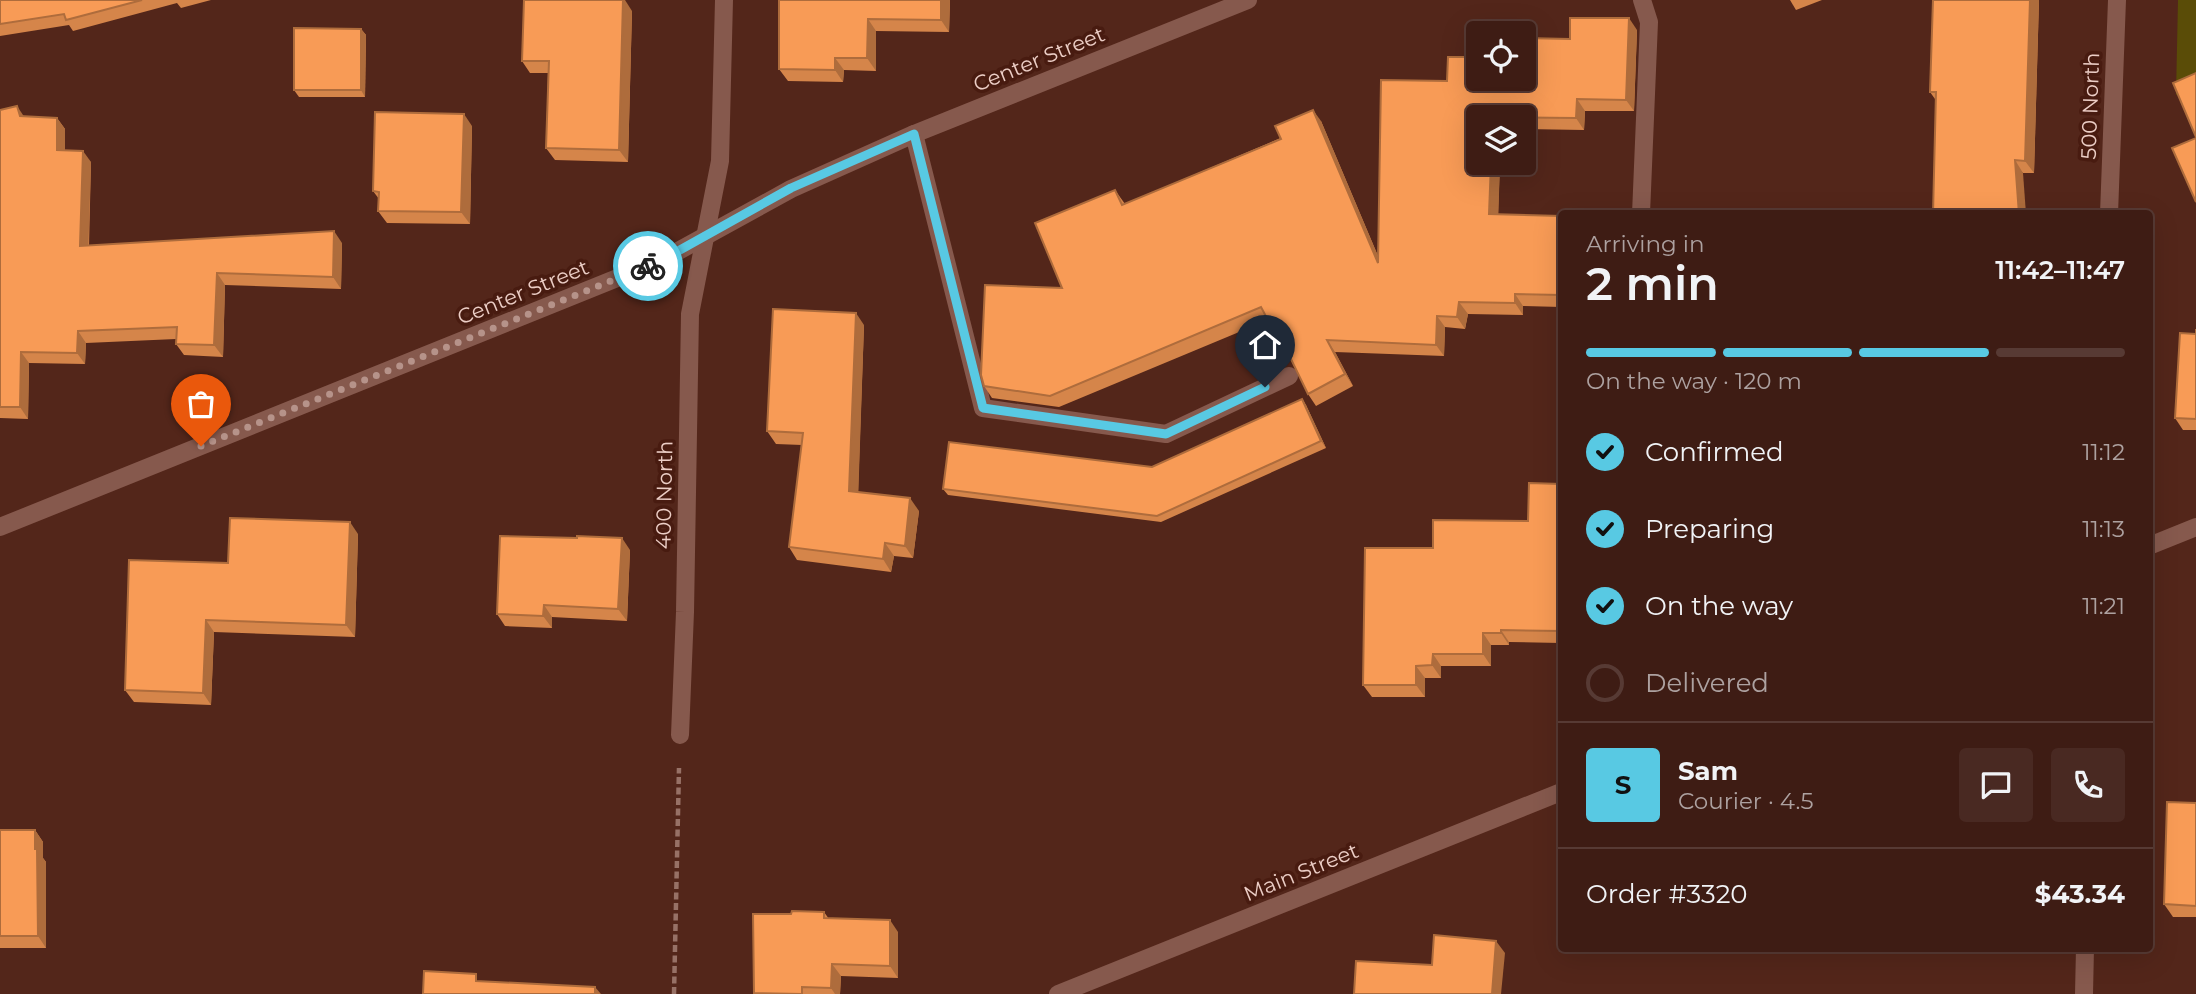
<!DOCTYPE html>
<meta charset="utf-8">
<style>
:root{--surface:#3e1c14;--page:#492922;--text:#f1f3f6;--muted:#ada1a0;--line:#573a34;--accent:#58c9e3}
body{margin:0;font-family:Montserrat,sans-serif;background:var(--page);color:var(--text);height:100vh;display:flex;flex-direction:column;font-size:26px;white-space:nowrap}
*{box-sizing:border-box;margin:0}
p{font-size:23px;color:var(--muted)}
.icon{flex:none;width:38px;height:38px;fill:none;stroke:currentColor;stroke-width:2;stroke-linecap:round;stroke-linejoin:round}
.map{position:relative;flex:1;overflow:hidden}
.sheet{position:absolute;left:1558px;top:210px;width:595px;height:742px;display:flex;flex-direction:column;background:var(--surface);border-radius:7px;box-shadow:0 7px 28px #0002,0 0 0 2px var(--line)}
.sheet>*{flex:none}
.fabs{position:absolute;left:1466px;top:21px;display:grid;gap:14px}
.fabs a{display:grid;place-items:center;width:70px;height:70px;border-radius:7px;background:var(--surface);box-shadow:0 7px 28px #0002,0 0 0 2px var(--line);font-size:35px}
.pin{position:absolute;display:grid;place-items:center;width:60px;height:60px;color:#fff;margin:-72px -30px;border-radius:50% 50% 50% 0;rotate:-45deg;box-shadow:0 0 7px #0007}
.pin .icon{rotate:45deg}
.courier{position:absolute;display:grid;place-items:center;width:70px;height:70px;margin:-35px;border:5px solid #58c9e3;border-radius:50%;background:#fff;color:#222;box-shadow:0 2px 9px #0007}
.headline em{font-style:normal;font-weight:600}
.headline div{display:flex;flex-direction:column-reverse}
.headline{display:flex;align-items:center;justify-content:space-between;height:119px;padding:0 28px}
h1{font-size:46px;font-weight:600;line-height:52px}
.bar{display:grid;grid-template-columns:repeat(4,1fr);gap:10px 7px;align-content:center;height:84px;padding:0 28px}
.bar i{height:9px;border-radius:5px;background:var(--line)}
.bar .on{background:var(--accent)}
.bar p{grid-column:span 4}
.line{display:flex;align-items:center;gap:18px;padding:0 28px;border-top:2px solid var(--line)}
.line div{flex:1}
.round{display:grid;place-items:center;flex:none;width:74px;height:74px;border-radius:7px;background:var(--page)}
ol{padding:0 28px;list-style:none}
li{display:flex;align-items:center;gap:21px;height:77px}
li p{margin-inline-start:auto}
li .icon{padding:7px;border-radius:50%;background:var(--accent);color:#111;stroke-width:4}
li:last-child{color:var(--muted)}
li i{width:38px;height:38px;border:4px solid var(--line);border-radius:50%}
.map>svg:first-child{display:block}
.green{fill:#5a4c07}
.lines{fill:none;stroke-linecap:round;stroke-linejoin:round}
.path{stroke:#977166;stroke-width:4.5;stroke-dasharray:7 3.5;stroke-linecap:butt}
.service{stroke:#86594d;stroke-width:18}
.minor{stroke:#86594d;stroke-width:18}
.wall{fill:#d5854a}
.shaded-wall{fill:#ae6c3c}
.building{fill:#f89b56;stroke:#ae6c3c;stroke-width:2}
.done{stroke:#b6938a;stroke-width:7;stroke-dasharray:0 12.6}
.route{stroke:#58c9e3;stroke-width:9}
.labels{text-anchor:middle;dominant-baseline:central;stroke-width:7;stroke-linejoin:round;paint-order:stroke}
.street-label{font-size:21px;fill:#eccec6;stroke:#481b10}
</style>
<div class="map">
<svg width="2196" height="994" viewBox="0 0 2196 994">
<rect width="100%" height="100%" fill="#53261a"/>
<polygon class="green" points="2178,0 2196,0 2196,87 2176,95"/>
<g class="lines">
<polyline class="path" points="674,994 679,768"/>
<g class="service">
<polyline points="914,134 983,408 1166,434 1289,376"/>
<polyline points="1641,214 1649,22 1642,0"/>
</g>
<g class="minor">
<polyline points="2109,214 2117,0"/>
<polyline points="0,527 662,260 791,189 914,134 1248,0"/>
<polyline points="2149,546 2196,527"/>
<polyline points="680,735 685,612 690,314 720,161 724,0"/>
<polyline points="1058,994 1561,792"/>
<polyline points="2084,994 2085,948"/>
</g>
</g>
<g class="wall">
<polygon points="0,0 211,0 181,8 177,3 73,31 69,25 0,36"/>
<polygon points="779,0 950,0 949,32 876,31 876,71 844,70 843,82 788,81 779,69"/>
<polygon points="1790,0 1822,0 1796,10"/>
<polygon points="1933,0 2039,0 2034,173 2023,173 1935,99 1930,92"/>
<polygon points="632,11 628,162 555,160 546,148 548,73 530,73 522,61"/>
<polygon points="361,29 366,35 365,97 299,97 294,90"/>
<polygon points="1637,30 1634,111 1585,111 1584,130 1524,129 1524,117 1479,117 1500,163 1498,214 1561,216 1561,307 1523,306 1523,315 1468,314 1465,329 1445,327 1444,356 1335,352 1353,386 1316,406 1308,394 1294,365 1286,354 1268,320 1059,407 992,398 984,386 1062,288 1115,190 1125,204 1321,121 1378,256 1447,81 1479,79 1570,39"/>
<polygon points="0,110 24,116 57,118 65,129 65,150 91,162 89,246 342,243 341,289 225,285 223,357 184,355 176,344 176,339 86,343 85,364 29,363 28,419 0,418"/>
<polygon points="472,126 470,224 387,223 378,211 379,199 373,191"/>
<polygon points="864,325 858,492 919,511 913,558 894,556 891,572 797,560 789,547 802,445 776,444 767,431"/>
<polygon points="2196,329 2196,430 2183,430 2175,418 2196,334"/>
<polygon points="1302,399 1306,405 1326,448 1161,522 948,495 943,489 1152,467"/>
<polygon points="1561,484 1561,643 1509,642 1509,645 1491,645 1491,666 1441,666 1441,678 1425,678 1425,697 1372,697 1363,685 1433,548 1528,521"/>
<polygon points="358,534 355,637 214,632 211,705 134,702 125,690 228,563"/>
<polygon points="630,550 627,621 552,617 552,628 505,626 497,614"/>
<polygon points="2196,803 2196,917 2173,917 2164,904"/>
<polygon points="0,830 35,830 43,842 43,858 46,862 46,948 0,948"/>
<polygon points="824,912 829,919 898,932 898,978 841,976 840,994 754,994 791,914"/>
</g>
<g class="shaded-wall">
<polygon points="623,0 625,0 632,11 628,162 619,150"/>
<polygon points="941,0 950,0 949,32 941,20"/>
<polygon points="2030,0 2039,0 2034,173 2025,161"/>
<polygon points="1629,18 1637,30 1634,111 1626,100"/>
<polygon points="868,19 876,31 876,71 867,58"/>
<polygon points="361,29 366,35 365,97 361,90"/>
<polygon points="835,58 844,70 843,82 835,70"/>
<polygon points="1577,99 1585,111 1584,130 1576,118"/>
<polygon points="17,106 25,118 20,116"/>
<polygon points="1313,110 1321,121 1386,275 1378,263"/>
<polygon points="464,114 472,126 470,224 461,212"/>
<polygon points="57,118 65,129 65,161 57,150"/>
<polygon points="83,151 91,162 88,258 80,246"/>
<polygon points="2015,160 2023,173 2026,214 2019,214"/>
<polygon points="1491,163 1500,163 1498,225 1489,214"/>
<polygon points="334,231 342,243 341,289 333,277"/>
<polygon points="217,273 225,285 223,357 214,345"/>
<polygon points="1515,294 1523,306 1523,315 1515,303"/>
<polygon points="1459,302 1468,314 1465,329 1457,317"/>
<polygon points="856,313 864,325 858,503 849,491"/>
<polygon points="1437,316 1445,327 1444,356 1436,345"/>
<polygon points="78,331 86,343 85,364 77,353"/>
<polygon points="1327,340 1335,352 1353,386 1345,374"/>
<polygon points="21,352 29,363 28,419 20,407"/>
<polygon points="1302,399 1306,405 1326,448 1321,441"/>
<polygon points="910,498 919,511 913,558 905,546"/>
<polygon points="350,522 358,534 355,637 346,625"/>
<polygon points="622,538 630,550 627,621 618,609"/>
<polygon points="885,543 894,556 891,572 883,559"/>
<polygon points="544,605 552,617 552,628 543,616"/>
<polygon points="206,620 214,632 211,705 203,693"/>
<polygon points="1501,630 1509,642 1509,645 1501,633"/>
<polygon points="1483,633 1491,645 1491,666 1483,654"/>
<polygon points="1433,654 1441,666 1441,678 1432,665"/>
<polygon points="1416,666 1425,678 1425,697 1416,685"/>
<polygon points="35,830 43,842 43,858 46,862 46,948 38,936"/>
<polygon points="890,920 898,932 898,978 890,966"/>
<polygon points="1496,941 1505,953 1501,994 1492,994"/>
<polygon points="832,964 841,976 840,994 835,994 831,988"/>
<polygon points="595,987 601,994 595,994"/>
</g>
<g class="building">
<polygon points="0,0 142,0 66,20 64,14 0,24"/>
<polygon points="524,0 623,0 619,150 546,148 549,61 522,61"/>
<polygon points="779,0 941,0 941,20 868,19 867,58 835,58 835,70 779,69"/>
<polygon points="1933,0 2030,0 2025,161 2015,160 2019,214 1933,214 1936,92 1930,92"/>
<polygon points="1570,18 1629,18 1626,100 1577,99 1576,118 1479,117 1479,163 1491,163 1489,214 1561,216 1561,295 1515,294 1515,303 1459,302 1457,317 1437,316 1436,345 1327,340 1345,374 1308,394 1291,359 1286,354 1261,307 1050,396 984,386 981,375 985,285 1062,288 1035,223 1115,190 1122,205 1281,139 1275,126 1313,110 1378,263 1381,80 1447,81 1448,57 1479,57 1479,79 1524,79 1524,38 1570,39"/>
<polygon points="294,28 361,29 361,90 294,90"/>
<polygon points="2196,73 2196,137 2173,83"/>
<polygon points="17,106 20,116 57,118 57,150 83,151 80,246 334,231 333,277 217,273 214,345 176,344 177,327 78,331 77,353 21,352 20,407 0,407 0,110"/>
<polygon points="375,112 464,114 461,212 378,211 379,192 373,191"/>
<polygon points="2196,138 2196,202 2172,148"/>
<polygon points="773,309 856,313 849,491 910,498 905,546 885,543 883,559 789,547 803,433 767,431"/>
<polygon points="2196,329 2196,419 2175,418 2180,333 2196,334"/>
<polygon points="1302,399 1321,441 1157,516 943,489 949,442 1152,467"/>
<polygon points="1529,483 1561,484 1561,631 1501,630 1501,633 1483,633 1483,654 1433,654 1432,665 1416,666 1416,685 1363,685 1365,548 1433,548 1433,520 1528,521"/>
<polygon points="230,518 350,522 346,625 206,620 203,693 125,690 129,560 228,563"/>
<polygon points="500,536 577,538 577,536 622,538 618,609 544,605 543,616 497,614"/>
<polygon points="2167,802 2196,803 2196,906 2164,904"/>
<polygon points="0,830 35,830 35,849 37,849 38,936 0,936"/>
<polygon points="792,911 824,912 824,918 890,920 890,966 832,964 831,988 802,987 802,994 754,993 753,914 791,914"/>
<polygon points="1434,935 1496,941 1492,994 1354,994 1356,961 1432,965"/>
<polygon points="424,971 476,974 476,981 595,987 595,994 423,994"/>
</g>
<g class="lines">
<polyline class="done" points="201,446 648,266"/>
<polyline class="route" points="648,266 662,260 791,188 914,134 983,408 1166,434 1265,387"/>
</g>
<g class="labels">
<g class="street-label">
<text transform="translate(1039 59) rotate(-22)">Center Street</text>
<text transform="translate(2090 106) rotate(-88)">500 North</text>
<text transform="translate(523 292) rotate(-22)">Center Street</text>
<text transform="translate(664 495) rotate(-89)">400 North</text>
<text transform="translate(1301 872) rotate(-22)">Main Street</text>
</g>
</g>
</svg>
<div class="fabs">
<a><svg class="icon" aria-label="locate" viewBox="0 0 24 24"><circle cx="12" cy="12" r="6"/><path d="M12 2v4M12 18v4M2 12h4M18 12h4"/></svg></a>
<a><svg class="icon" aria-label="layers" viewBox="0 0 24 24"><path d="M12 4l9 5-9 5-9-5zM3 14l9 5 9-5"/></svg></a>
</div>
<div class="pin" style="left:201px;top:446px;background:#ea580c"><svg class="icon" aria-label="bag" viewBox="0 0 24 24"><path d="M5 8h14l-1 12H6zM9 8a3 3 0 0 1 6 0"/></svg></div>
<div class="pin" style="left:1265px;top:387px;background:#1f2937"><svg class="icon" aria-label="home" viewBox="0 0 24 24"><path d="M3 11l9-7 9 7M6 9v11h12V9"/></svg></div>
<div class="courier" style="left:648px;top:266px"><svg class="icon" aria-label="bike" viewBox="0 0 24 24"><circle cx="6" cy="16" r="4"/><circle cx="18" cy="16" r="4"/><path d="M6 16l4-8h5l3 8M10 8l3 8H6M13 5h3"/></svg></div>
<section class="sheet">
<div class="headline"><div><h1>2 min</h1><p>Arriving in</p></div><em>11:42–11:47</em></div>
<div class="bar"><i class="on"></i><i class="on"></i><i class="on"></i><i></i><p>On the way · 120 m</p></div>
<ol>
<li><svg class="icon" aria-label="check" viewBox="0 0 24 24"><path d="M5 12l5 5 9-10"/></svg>Confirmed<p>11:12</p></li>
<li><svg class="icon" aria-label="check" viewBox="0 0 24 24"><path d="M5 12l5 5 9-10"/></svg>Preparing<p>11:13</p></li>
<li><svg class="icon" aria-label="check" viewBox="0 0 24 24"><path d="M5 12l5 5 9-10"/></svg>On the way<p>11:21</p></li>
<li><i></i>Delivered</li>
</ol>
<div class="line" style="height:126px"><b class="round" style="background:var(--accent);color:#111">S</b><div><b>Sam</b><p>Courier · 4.5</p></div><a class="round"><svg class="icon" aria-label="chat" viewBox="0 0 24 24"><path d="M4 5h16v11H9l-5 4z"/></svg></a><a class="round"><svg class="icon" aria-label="phone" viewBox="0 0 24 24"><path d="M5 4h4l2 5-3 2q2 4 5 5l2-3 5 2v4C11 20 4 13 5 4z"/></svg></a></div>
<div class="line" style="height:91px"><div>Order #3320</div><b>$43.34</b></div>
</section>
</div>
